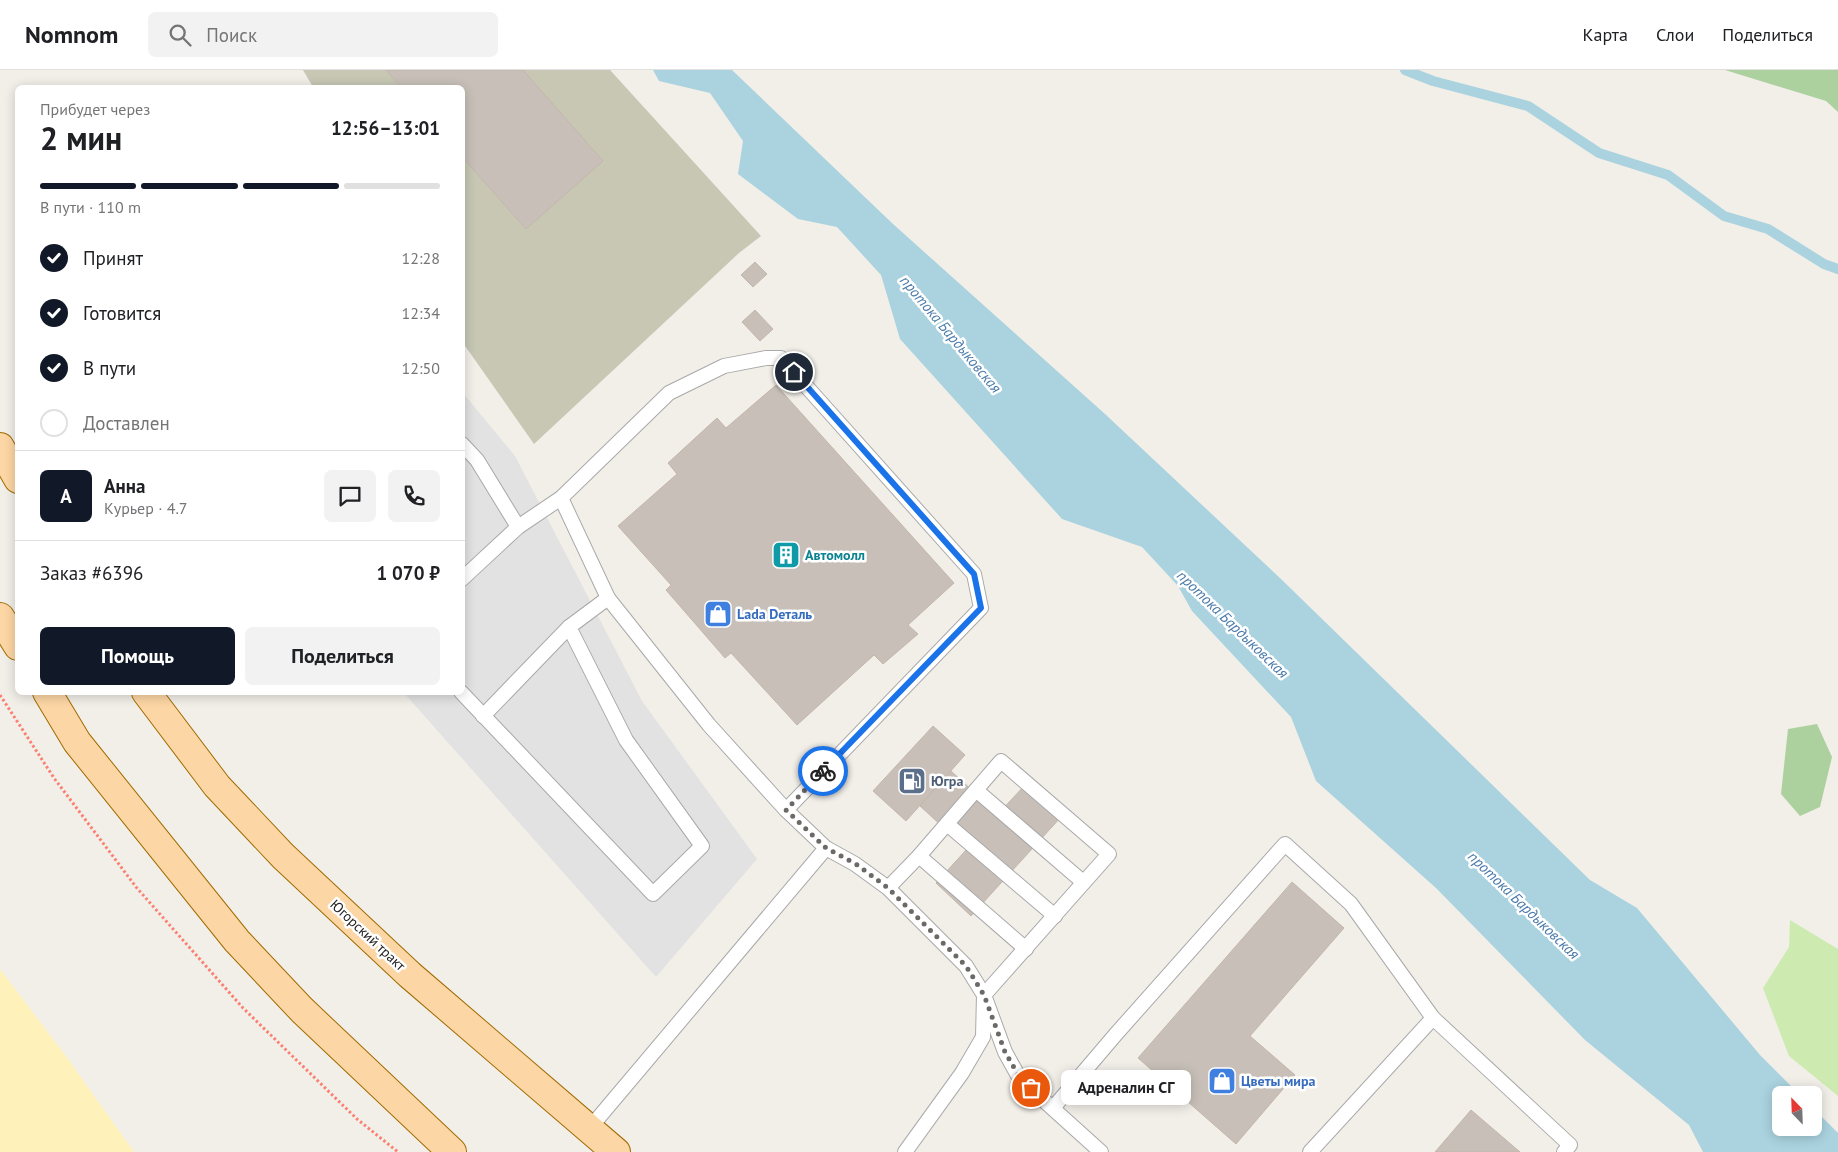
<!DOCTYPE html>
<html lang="ru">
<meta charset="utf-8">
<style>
:root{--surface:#fff;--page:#f2f2f2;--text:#202124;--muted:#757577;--line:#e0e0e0;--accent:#111827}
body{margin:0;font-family:"PT Sans",sans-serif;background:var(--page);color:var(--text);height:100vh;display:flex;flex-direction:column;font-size:19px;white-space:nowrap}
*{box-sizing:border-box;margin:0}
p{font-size:16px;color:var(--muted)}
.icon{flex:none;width:28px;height:28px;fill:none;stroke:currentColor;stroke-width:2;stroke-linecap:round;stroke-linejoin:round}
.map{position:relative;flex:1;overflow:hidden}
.side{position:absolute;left:15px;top:15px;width:450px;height:610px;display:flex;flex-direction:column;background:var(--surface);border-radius:8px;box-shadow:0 2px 12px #0003}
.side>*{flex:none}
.needle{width:32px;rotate:337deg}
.tools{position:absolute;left:1772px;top:1016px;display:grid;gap:10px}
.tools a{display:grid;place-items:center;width:50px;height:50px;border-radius:8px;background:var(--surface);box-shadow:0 2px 12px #0003;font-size:25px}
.pin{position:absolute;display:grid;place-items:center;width:42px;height:42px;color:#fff;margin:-21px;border:2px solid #fff;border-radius:50%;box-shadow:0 1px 5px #0007}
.courier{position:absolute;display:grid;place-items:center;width:50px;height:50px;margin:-25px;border:4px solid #1a73e8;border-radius:50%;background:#fff;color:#222;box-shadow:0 1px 6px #0007}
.bubble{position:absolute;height:35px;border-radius:8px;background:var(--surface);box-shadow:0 2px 12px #0003;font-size:16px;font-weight:700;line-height:35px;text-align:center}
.headline em{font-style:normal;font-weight:700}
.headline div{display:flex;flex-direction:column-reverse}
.headline{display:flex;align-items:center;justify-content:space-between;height:85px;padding:0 25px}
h1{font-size:32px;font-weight:700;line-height:38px}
.bar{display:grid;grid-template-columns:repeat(4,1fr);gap:8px 5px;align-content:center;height:60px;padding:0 25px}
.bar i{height:6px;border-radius:4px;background:var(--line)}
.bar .active{background:var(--accent)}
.bar p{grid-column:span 4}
.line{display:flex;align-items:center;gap:12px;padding:0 25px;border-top:1px solid var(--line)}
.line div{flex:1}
.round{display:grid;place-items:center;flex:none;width:52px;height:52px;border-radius:8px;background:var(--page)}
ol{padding:0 25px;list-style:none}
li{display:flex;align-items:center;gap:15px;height:55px}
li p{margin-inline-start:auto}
li .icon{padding:5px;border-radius:50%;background:var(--accent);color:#fff;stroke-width:4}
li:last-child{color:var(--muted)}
li i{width:28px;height:28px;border:2px solid var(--line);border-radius:50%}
.action{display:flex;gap:10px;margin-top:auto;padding:10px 25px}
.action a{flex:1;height:58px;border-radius:8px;background:var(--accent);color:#fff;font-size:20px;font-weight:700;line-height:58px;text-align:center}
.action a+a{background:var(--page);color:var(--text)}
header{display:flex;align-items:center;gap:30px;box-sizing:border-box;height:70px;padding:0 25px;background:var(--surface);border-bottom:1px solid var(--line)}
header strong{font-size:24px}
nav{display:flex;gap:28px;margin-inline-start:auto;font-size:18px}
.search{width:350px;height:45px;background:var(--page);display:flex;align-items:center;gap:12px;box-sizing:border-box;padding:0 18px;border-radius:8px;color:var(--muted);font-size:19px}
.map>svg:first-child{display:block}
.construction{fill:#c7c7b4}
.grass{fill:#cdebb0}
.forest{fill:#add19e}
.sand{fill:#fff1ba}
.parking{fill:#e2e2e2}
.water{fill:#aad3df}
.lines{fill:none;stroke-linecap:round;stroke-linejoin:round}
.stream{stroke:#aad3df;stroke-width:10}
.building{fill:#c7bfb8;stroke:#c4b6ab}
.lane-casing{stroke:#a9a9a9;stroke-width:16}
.primary-casing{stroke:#a06b00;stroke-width:30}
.path{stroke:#fa8072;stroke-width:3;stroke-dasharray:2.5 2.5;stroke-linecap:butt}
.lane{stroke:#fff;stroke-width:14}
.primary{stroke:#fcd6a4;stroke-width:28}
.done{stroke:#6b6a68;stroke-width:5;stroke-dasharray:0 9}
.route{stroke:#1a73e8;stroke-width:6}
.labels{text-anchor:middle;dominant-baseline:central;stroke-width:5;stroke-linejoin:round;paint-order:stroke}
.culture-label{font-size:14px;font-weight:bold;fill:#0d838f;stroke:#fff;text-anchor:start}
.shop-label{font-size:14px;font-weight:bold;fill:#366cbe;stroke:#fff;text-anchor:start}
.service-label{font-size:14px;font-weight:bold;fill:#4e5e75;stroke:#fff;text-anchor:start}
.street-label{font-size:14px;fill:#222;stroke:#fff}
.water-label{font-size:15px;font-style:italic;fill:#4a7aab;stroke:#fff}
</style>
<header>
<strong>Nomnom</strong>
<div class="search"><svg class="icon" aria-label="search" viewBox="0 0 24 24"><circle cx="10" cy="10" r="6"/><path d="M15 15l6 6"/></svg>Поиск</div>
<nav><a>Карта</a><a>Слои</a><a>Поделиться</a></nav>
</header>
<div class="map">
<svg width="1838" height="1082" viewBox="0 0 1838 1082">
<rect width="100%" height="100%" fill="#f2efe9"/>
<polygon class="construction" points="303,0 610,0 761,166 739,183 534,374 463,273 462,18 313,17"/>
<polygon class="grass" points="1790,850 1838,879 1838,1026 1789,986 1763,918 1789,877"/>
<g class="forest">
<polygon points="1725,0 1838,0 1838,42 1826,31"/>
<polygon points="1817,654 1832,687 1820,737 1800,746 1781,724 1788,659"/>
</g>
<polygon class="sand" points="0,899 68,989 134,1082 0,1082"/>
<polygon class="parking" points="463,323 515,386 642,631 757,789 656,907 404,623 462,622"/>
<polygon class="water" points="653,0 732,0 893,154 1105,344 1280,508 1590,810 1637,838 1760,985 1800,1025 1781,1025 1781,1058 1814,1058 1814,1039 1838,1063 1838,1082 1703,1082 1689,1055 1585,970 1436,818 1316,711 1291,647 1192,541 1178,516 1142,477 1062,449 900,269 881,205 837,157 798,149 738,104 743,71 710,23 659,11"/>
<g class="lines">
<polyline class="stream" points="1405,0 1433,11 1528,36 1599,83 1668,105 1724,146 1768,159 1824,194 1838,199"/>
</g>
<g class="building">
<polygon points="386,0 523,0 603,91 526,159 462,87 462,18 402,18"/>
<polygon points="755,192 767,204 753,217 741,205"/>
<polygon points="755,240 773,259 760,271 742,252"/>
<polygon points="776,315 954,513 908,555 918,564 883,594 874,585 797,655 731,583 725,588 666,520 671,515 618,456 677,404 668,393 717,348 726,358"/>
<polygon points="933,656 965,685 906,751 873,721"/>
<polygon points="951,701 998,744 1025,715 1061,747 971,846 936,813 967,779 920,736"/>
<polygon points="1292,812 1344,858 1250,966 1295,1005 1236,1074 1138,988"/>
<polygon points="1471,1040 1520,1082 1435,1082"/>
</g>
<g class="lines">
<defs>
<g id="lane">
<polyline points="462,374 477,390 518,457"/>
<polyline points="561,428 608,528 709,655 786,740 826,778 855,794 888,818 966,896 984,925 1005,982 1020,1009 1101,1082"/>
<polyline points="462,509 518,457 561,428 669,323 724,296 766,288 781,288 974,504 981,538 786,740"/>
<polyline points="461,622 653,824 702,776 626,670 569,557"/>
<polyline points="483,646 569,557 608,528"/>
<polyline points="976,720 1083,812"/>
<polyline points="947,754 1055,846"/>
<polyline points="919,786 1026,879"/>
<polyline points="888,818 919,786 1001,691 1109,784 984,925 983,967 962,1003 905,1082"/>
<polyline points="1053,1038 1116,964 1285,774 1351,834 1433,948 1570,1075 1564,1082"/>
<polyline points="589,1059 826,778"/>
<polyline points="1310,1082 1433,948"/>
</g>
<g id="primary">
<polyline points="0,377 18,409"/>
<polyline points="0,547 18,576"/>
<polyline points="47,622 77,672 237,871 302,940 452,1082"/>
<polyline points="146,622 217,716 283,786 410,905 616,1082"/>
</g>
</defs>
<use href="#lane" class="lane-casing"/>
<use href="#primary" class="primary-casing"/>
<polyline class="path" points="0,625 54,708 136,817 243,938 357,1049 398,1082"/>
<use href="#lane" class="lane"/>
<use href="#primary" class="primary"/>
</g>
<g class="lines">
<polyline class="done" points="823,701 786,740 826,778 856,794 888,818 966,896 984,925 1005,982 1020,1008 1031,1018"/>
<polyline class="route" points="794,302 974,504 981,538 823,701"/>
</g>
<defs>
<symbol id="building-square" viewBox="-11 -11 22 22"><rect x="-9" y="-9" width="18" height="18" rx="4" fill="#0f9aa8" stroke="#fff"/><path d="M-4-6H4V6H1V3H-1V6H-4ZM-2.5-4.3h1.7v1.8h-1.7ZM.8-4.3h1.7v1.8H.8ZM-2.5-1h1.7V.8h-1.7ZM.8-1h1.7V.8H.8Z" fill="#fff"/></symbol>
<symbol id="shop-square" viewBox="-11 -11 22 22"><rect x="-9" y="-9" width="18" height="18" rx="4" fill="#3f7fe0" stroke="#fff"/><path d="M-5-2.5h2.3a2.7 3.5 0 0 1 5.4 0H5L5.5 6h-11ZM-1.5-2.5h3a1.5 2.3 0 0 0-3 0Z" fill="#fff"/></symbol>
<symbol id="fuel-square" viewBox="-11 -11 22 22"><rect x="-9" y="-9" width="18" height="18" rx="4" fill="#5c6f8a" stroke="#fff"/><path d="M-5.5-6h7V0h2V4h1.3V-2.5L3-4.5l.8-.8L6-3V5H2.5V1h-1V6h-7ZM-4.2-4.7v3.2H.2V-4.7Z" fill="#fff"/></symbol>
</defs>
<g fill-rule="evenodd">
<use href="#building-square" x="770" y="469" width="32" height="32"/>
<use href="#shop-square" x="702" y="528" width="32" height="32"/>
<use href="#fuel-square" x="896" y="695" width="32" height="32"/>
<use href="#shop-square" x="1206" y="995" width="32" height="32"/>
</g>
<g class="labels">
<g class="culture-label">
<text x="805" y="485">Автомолл</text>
</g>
<g class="shop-label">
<text x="737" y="544">Lada Dеталь</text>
<text x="1241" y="1011">Цветы мира</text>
</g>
<g class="service-label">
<text x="931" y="711">Югра</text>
</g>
<g class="street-label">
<text transform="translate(368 865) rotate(43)">Югорский тракт</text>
</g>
<g class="water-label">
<text transform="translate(951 264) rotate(50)">протока Бардыковская</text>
<text transform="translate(1233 554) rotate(44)">протока Бардыковская</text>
<text transform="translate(1524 835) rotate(44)">протока Бардыковская</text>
</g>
</g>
</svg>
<div class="tools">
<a><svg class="needle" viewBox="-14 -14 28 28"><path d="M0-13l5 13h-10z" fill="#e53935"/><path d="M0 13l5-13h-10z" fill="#757577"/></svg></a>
</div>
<div class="pin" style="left:1031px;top:1018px;background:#ea580c"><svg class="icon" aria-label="bag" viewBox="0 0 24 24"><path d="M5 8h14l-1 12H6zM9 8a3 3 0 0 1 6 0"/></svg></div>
<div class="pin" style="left:794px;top:302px;background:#1f2937"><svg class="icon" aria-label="home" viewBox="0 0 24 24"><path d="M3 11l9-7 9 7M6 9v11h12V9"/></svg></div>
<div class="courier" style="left:823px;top:701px"><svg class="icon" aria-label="bike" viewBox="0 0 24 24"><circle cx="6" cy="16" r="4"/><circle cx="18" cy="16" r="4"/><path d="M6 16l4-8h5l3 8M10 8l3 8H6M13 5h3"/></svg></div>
<div class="bubble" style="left:1061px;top:1000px;width:130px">Адреналин СГ</div>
<section class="side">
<div class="headline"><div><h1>2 мин</h1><p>Прибудет через</p></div><em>12:56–13:01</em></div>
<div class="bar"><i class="active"></i><i class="active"></i><i class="active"></i><i></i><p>В пути · 110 m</p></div>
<ol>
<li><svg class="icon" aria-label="check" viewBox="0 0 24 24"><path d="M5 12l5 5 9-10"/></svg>Принят<p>12:28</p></li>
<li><svg class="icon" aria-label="check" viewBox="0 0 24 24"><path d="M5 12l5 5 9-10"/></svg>Готовится<p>12:34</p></li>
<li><svg class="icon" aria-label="check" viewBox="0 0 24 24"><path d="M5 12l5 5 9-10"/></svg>В пути<p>12:50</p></li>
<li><i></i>Доставлен</li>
</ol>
<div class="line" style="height:90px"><b class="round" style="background:var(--accent);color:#fff">А</b><div><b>Анна</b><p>Курьер · 4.7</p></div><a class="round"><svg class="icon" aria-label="chat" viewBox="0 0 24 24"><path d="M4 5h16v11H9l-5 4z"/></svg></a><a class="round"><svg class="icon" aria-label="phone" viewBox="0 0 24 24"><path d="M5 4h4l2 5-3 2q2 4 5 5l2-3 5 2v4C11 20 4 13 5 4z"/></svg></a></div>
<div class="line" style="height:65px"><div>Заказ #6396</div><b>1 070 ₽</b></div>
<div class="action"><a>Помощь</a><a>Поделиться</a></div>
</section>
</div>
